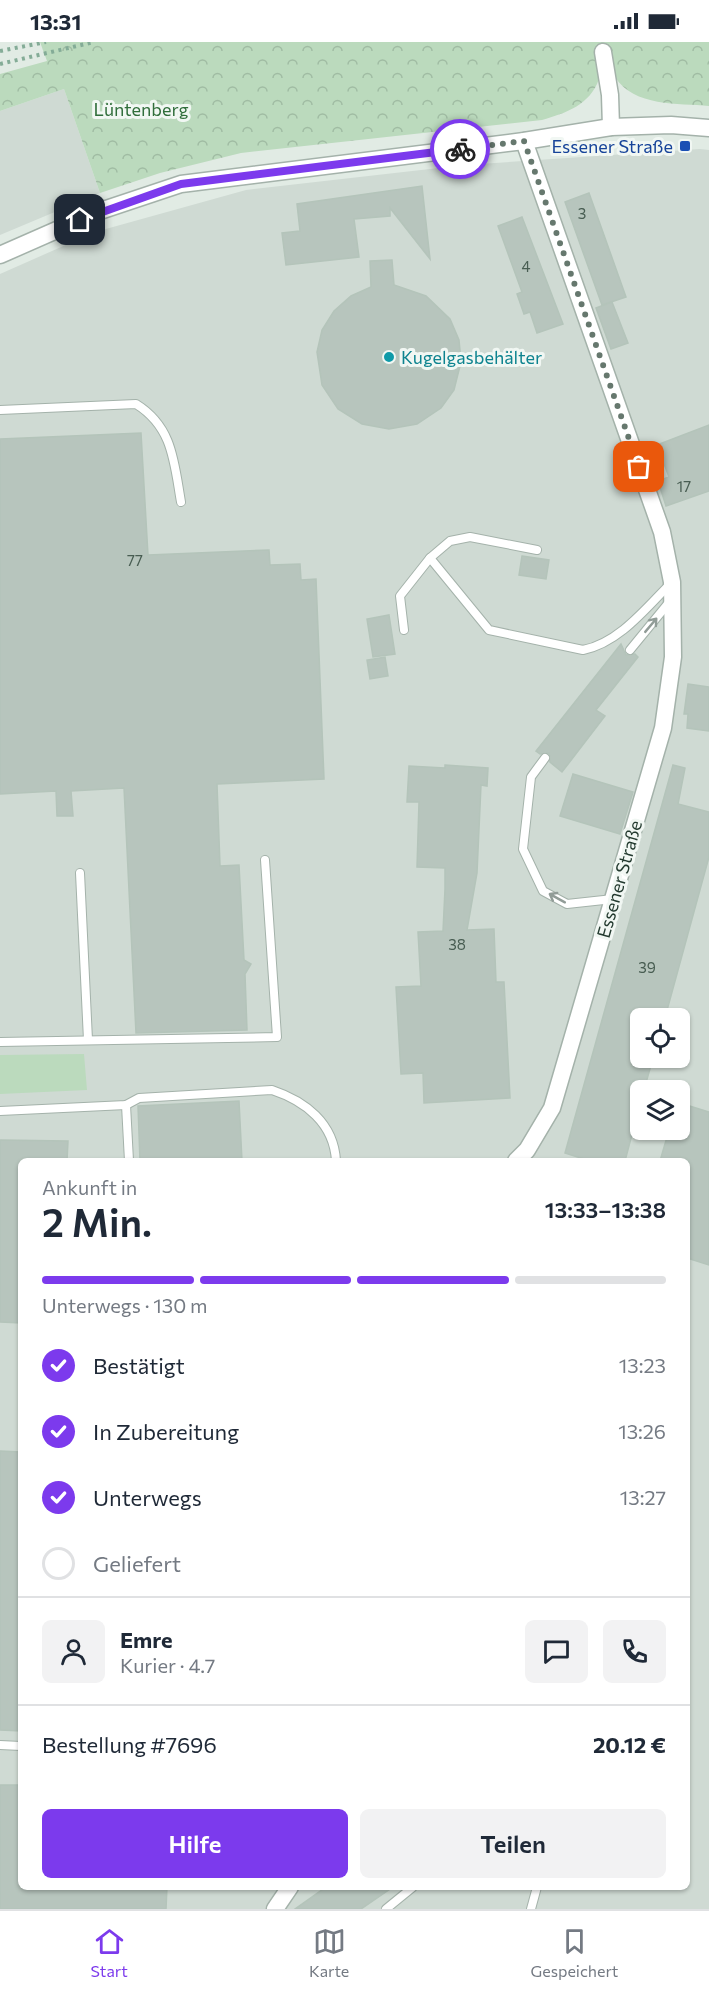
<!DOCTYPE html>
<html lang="de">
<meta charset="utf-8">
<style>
:root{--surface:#fff;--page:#f2f2f3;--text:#1f2937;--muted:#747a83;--line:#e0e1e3;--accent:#7c3aed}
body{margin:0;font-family:Commissioner,sans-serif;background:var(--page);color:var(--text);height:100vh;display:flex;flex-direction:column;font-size:22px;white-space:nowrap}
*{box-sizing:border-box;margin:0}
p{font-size:20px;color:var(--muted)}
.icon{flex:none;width:33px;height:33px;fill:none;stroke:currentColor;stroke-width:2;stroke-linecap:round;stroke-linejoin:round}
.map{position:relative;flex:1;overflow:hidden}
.details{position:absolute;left:18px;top:1116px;width:672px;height:732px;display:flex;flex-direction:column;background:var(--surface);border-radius:9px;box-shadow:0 2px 4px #0004}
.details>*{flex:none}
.fabs{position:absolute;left:630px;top:966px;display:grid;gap:12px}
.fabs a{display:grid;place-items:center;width:60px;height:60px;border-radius:9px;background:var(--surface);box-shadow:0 2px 4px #0004;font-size:30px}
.pin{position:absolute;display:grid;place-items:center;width:51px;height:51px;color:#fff;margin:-26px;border-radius:12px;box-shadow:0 3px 9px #0006}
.courier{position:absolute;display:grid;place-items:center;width:60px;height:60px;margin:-30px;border:4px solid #7c3aed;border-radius:50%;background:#fff;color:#222;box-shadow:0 2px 8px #0007}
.headline em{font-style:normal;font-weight:600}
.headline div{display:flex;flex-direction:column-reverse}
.headline{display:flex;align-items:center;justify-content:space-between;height:102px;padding:0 24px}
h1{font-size:39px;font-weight:600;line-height:45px}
.bar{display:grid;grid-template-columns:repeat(4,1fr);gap:9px 6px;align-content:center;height:72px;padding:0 24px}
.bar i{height:8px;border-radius:4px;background:var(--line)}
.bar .selected{background:var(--accent)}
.bar p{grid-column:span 4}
.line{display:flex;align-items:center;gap:15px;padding:0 24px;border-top:2px solid var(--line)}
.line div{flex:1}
.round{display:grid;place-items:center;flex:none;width:63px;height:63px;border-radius:9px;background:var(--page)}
ol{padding:0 24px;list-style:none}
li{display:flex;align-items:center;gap:18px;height:66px}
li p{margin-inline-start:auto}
li .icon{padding:6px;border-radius:50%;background:var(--accent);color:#fff;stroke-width:4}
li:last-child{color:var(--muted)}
li i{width:33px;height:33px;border:3px solid var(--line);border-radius:50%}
.primary-button{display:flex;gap:12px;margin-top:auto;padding:12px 24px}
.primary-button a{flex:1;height:69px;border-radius:9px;background:var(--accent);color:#fff;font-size:24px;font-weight:600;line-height:69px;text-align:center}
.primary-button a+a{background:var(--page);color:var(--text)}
.status{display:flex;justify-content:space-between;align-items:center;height:42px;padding:0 30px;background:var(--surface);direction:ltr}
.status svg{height:16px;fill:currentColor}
.menu{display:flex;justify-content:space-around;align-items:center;height:84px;border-top:2px solid var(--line);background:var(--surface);font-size:16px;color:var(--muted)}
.menu a{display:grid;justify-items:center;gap:3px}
.menu .selected{color:var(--accent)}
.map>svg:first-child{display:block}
.built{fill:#cfdad3;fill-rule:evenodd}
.green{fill:#bbdabd}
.forest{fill:url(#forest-crowns)}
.building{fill:#b7c5bd;stroke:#b4c4ba;stroke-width:1.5}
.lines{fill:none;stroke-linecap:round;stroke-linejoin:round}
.lane-casing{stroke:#a4b2aa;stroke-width:10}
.street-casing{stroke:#a4b2aa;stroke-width:19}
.path{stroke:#84ac97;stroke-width:4;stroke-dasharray:3 4.5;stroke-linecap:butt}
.lane{stroke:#fff;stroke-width:8}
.street{stroke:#fff;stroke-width:16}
.oneway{stroke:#919c97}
.done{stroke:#66786e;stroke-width:6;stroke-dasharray:0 10.8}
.route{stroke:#7c3aed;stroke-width:8}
.transit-dot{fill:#1a4fb4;stroke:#f1f7f3;stroke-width:2}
.culture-dot{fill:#0f9aa8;stroke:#f1f7f3;stroke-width:2}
.labels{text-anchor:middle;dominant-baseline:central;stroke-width:6;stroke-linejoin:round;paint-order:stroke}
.number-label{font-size:15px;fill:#485d52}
.park-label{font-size:18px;fill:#306e3b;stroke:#f1f7f3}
.transit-label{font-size:18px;fill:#164399;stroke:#f1f7f3;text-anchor:end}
.culture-label{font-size:18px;fill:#0d838f;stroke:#f1f7f3;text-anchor:start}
.street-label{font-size:18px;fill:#233a2f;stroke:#f1f7f3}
</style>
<div class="status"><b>13:31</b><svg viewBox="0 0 49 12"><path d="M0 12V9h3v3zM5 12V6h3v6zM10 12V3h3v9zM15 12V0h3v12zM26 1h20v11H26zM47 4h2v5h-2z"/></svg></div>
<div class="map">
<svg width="709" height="1867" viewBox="0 0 709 1867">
<defs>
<pattern id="forest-crowns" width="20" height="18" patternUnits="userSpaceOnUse" patternTransform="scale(1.5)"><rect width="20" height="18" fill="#bbdabd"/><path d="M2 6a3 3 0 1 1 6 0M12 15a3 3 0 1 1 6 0" fill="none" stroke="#a0bca3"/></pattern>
</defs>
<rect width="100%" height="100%" fill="#e1ebe4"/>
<g class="built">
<polygon points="64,47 100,151 0,193 0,69"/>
<path d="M700 107 709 108V1867H0V232L95 190 246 148 465 123ZM640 976H680V1016H640ZM640 1048H680V1088H640ZM21 1119H687V1845H21Z"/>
</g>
<polygon class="green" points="84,1012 87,1048 0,1052 0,1013"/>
<path class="forest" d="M40 0H709V64C678 61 634 65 615 35L599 37C590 63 566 71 542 78L241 111 160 131 100 151 64 47 0 69V32L47 19Z"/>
<g class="building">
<polygon points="422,144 430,217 390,166 390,174 354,177 359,215 286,223 282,191 300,189 297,162"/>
<polygon points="589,151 626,255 602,263 565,160"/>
<polygon points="522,175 563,282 537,291 530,270 524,272 517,252 522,250 498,184"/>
<polygon points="392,218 394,243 426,254 450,277 459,298 461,320 454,348 441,366 417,382 389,387 362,382 338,367 322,343 317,310 322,288 334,269 351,254 371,245 370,219"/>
<polygon points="612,260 628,301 611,307 596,266"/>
<polygon points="709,383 709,449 666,464 658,439 669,435 657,403"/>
<polygon points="141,391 148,513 269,508 270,523 300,522 301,538 316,537 324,737 217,742 220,824 239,823 244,918 251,922 245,932 247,988 136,991 124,746 71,749 73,774 57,774 56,749 0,752 0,397"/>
<polygon points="522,514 549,518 546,537 519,533"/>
<polygon points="389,573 395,612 373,615 367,577"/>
<polygon points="621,602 626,613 635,612 638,615 596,668 605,674 562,730 550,720 549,711 540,712 536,709"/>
<polygon points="385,615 388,634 370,637 367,618"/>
<polygon points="688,642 709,645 709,689 687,686 688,672 684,672"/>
<polygon points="445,723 488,726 487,744 481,743 477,831 467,888 494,887 496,940 504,940 510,1056 424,1061 423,1031 401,1032 396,945 421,944 418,890 443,889 445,847 445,826 417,825 419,760 407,760 409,724 445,726"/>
<polygon points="673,723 685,726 678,762 709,770 709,815 666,972 664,976 640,976 640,1016 653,1016 644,1048 640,1048 640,1062 625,1119 590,1119 565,1111"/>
<polygon points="573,732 633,750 620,792 560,774"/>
<polygon points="239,1059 242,1119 140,1119 138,1064"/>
<polygon points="680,1061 709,1070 709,1223 687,1216 687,1119 660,1119 669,1088 680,1088"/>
<polygon points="0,1098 68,1099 67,1119 21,1119 21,1281 0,1280"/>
<polygon points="0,1409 21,1410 21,1689 0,1688"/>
<polygon points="0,1743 21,1743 21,1845 167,1845 166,1867 0,1867"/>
<polygon points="326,1845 393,1845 361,1867 295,1867"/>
</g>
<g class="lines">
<defs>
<g id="lane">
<path d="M0 368 136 362C173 385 174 420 181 460"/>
<polyline points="430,516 450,499 470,495 537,508"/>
<path d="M404 588 400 554 430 516 489 588 583 608C619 601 646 566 672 540"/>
<polyline points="630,608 671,558"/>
<polyline points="545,716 531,735 523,807 543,849 567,862 613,857"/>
<polyline points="80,831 88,998"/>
<polyline points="0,1000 277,995 265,818"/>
<polyline points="126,1063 129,1119"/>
<path d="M0 1069 126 1063 139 1056 272 1048C305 1059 334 1081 336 1119"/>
<polyline points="0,1703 21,1704"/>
<polyline points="386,1867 413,1845"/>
<polyline points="531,1867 537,1845"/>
</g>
<g id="street">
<polyline points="603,10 610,53 611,85"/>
<polyline points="0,213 100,169 181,142 524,99 611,85 671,83 709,86"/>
<polyline points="516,1119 527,1108 552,1066 663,686 673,615 672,540 662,490 524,99"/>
<polyline points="275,1867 290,1845"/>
</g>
</defs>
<use href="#lane" class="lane-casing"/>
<use href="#street" class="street-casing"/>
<g class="path">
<polyline points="0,9 46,0"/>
<polyline points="0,22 94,0"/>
</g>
<use href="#lane" class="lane"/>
<use href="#street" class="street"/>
</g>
<defs><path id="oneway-shaft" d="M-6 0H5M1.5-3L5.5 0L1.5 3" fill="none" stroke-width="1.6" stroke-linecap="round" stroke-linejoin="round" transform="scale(1.5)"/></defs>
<g class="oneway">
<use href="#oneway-shaft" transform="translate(651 583) rotate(-50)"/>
<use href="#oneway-shaft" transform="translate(557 856) rotate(-151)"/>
</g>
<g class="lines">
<polyline class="done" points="460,107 524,99 639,425"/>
<polyline class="route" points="80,178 181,142 460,107"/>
</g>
<rect class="transit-dot" x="679" y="98" width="12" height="12" rx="3"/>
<circle class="culture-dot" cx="389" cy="315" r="6"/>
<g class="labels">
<g class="number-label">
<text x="582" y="171">3</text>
<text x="526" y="224">4</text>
<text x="684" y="444">17</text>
<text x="135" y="518">77</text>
<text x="457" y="902">38</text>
<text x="647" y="925">39</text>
</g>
<g class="park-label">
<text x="141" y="67">Lüntenberg</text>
</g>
<g class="transit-label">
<text x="673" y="104">Essener Straße</text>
</g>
<g class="culture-label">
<text x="401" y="315">Kugelgasbehälter</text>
</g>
<g class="street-label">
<text transform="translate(619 837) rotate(-74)">Essener Straße</text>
</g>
</g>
</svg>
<div class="fabs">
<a><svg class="icon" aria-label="locate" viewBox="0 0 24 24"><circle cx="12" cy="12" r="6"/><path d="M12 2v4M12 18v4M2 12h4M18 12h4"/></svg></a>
<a><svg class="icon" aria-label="layers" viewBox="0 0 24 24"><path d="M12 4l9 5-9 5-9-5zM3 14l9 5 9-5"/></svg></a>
</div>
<div class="pin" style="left:639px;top:425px;background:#ea580c"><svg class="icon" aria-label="bag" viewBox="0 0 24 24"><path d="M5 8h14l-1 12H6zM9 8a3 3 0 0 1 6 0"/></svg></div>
<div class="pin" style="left:80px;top:178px;background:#1f2937"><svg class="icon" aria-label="home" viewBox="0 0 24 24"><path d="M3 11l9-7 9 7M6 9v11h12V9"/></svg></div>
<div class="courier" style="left:460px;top:107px"><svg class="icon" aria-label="bike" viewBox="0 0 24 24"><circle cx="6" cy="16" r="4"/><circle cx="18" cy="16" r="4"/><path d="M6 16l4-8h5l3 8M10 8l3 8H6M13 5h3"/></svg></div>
<section class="details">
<div class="headline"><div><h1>2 Min.</h1><p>Ankunft in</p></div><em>13:33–13:38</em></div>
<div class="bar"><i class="selected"></i><i class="selected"></i><i class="selected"></i><i></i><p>Unterwegs · 130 m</p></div>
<ol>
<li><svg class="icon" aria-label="check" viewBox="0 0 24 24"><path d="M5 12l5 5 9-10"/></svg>Bestätigt<p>13:23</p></li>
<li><svg class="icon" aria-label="check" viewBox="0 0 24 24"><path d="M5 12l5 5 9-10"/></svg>In Zubereitung<p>13:26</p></li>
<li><svg class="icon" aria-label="check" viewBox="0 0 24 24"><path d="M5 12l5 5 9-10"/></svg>Unterwegs<p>13:27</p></li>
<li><i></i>Geliefert</li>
</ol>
<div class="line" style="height:108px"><a class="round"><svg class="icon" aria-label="person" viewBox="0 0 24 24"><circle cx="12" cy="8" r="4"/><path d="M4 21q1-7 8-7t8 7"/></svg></a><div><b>Emre</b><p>Kurier · 4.7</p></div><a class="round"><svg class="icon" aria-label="chat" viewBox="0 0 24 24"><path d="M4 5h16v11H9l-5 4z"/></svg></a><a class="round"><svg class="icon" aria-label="phone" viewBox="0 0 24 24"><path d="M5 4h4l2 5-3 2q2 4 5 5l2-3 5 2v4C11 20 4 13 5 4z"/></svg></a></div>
<div class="line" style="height:78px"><div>Bestellung #7696</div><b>20.12 €</b></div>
<div class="primary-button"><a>Hilfe</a><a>Teilen</a></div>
</section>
</div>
<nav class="menu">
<a class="selected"><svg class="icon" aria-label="home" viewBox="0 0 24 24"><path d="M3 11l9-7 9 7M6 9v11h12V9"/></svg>Start</a>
<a><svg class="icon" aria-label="map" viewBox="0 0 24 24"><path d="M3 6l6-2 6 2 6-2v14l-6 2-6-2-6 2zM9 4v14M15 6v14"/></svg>Karte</a>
<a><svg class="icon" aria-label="saved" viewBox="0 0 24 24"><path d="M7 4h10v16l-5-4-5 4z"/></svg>Gespeichert</a>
</nav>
